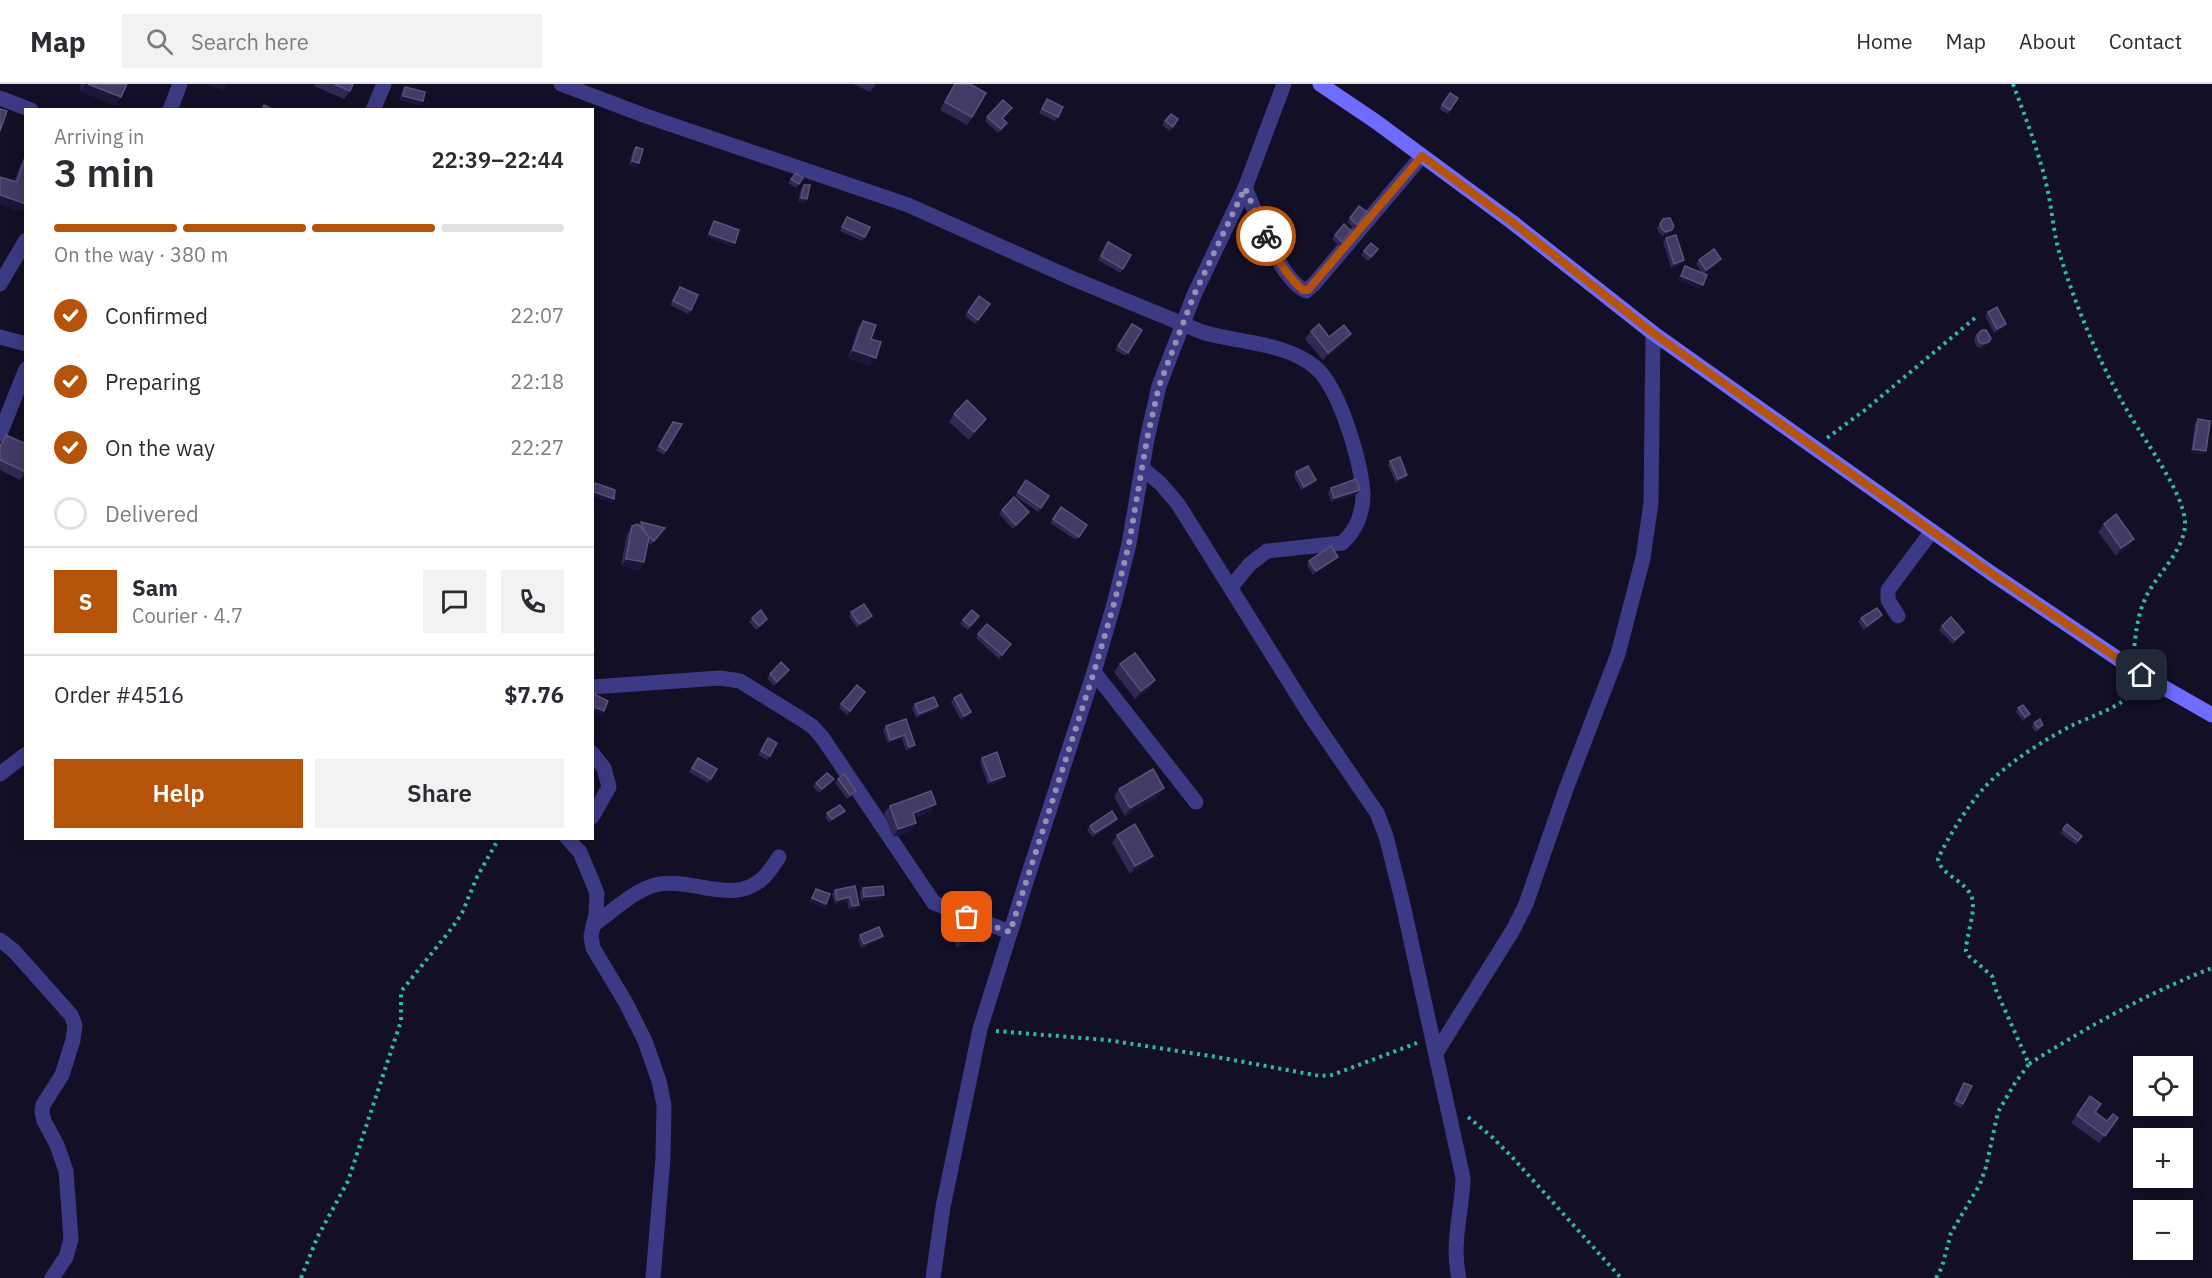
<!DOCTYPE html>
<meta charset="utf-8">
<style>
:root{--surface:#fff;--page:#f2f2f3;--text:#2b2b33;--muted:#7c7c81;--line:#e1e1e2;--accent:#b45309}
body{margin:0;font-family:"IBM Plex Sans",sans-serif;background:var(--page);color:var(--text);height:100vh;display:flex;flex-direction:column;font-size:22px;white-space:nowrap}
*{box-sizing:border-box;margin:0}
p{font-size:20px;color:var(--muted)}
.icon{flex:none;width:33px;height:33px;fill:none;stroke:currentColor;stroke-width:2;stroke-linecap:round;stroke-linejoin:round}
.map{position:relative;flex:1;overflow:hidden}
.panel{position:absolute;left:24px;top:24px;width:570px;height:732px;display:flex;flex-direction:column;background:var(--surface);border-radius:0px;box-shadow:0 3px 15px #0003}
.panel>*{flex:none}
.tools{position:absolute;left:2133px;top:972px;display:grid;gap:12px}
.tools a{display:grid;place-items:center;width:60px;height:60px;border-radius:0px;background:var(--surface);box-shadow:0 3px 15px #0003;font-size:30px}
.pin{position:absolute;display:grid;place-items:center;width:51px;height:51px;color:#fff;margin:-26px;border-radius:12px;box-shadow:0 3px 9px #0006}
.courier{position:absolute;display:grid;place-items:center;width:60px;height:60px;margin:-30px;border:4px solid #b45309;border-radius:50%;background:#fff;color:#222;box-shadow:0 2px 8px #0007}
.overview em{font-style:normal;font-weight:600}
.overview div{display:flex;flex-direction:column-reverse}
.overview{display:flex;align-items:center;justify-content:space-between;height:102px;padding:0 30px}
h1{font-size:39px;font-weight:600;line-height:45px}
.bar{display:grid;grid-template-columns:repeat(4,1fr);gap:9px 6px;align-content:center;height:72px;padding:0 30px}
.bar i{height:8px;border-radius:4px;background:var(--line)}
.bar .active{background:var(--accent)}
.bar p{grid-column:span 4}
.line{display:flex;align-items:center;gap:15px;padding:0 30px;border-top:2px solid var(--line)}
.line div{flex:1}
.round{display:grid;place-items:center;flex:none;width:63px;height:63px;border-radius:0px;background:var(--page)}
ol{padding:0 30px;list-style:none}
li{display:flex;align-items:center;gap:18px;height:66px}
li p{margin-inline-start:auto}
li .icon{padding:6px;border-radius:50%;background:var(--accent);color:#fff;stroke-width:4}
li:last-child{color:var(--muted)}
li i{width:33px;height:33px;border:3px solid var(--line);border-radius:50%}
.button{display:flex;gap:12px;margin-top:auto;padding:12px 30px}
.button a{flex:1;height:69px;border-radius:0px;background:var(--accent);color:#fff;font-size:24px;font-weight:600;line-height:69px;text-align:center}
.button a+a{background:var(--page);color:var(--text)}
header{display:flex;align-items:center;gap:36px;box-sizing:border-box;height:84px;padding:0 30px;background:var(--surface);border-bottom:2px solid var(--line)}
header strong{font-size:28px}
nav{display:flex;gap:33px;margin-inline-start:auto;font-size:21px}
.search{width:420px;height:54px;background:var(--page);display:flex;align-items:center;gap:15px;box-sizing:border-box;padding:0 21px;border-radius:0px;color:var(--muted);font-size:22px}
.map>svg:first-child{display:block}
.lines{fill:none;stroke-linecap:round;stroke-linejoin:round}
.path{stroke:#2fb8b0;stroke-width:4;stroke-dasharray:3 4.5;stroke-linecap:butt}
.street{stroke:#3d3a85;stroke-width:15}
.secondary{stroke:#6f6bff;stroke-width:15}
.wall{fill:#312854}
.shaded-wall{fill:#1d163a}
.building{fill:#433a66;stroke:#5a527e;stroke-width:1.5}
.done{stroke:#948fb3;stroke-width:6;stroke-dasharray:0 10.8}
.route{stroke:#b45309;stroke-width:8}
</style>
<header>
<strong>Map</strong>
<div class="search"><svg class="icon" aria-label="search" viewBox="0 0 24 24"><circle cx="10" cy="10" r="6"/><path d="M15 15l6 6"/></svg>Search here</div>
<nav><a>Home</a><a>Map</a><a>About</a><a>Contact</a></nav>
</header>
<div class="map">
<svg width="2212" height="1194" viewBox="0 0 2212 1194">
<rect width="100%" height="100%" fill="#130f26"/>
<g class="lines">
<g class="path">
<path d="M2013 0C2025 32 2038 66 2046 99 2052 123 2053 148 2060 171 2077 226 2101 283 2131 333 2146 358 2183 409 2185 437 2186 466 2158 488 2146 513 2138 529 2136 547 2134 565"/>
<polyline points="1827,354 1865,326 1975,234"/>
<polyline points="996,947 1107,956 1217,973 1320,992 1332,991 1417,959"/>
<path d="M2029 980C2087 943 2148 909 2212 884"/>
<polyline points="1468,1033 1492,1053 1513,1074 1621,1194"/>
<polyline points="301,1194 317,1154 348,1097 401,937 401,910 403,905 452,844 462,829 477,793 499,754"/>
<path d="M1936 1194 1942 1183 1951 1149 1980 1100 1986 1083 1998 1028 2015 999 2029 980 1996 906 1992 892 1969 872 1966 867C1966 852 1976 828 1972 814 1966 796 1941 792 1938 775 1948 753 1967 723 1983 705 2003 682 2045 655 2073 641 2093 631 2121 624 2136 605"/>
</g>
<g class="street">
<path d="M561 0 646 32 908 121 1069 193 1202 248C1238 259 1285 258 1315 283 1340 304 1361 378 1363 410 1363 429 1356 447 1342 459L1267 467 1250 480 1231 503"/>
<polyline points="0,14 31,26"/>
<polyline points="170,26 180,0"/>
<polyline points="373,26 384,0"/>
<path d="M1245 104C1257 130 1279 195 1306 207L1314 200 1422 72"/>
<polyline points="0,200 26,156"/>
<polyline points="0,253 26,260"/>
<polyline points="0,350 26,285"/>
<path d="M1142 384 1161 400 1178 420 1310 631 1377 729 1386 752 1402 816 1463 1094C1462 1130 1451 1158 1459 1194"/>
<polyline points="1898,532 1888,516 1888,506 1932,447"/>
<polyline points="1094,588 1196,718"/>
<polyline points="592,603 720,594 740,597 803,636 813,643 822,653 934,819 1010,848"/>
<polyline points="592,669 604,684 609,703 592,733"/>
<polyline points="0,690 26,670"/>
<polyline points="567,754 580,768 597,809 596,830 591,852 593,864 626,919 645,957 659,997 664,1021 663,1074 653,1194"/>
<path d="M593 841C612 828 633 807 655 801 690 792 732 822 762 795 769 789 774 780 779 773"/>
<polyline points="0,856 14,867 71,931 75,941 73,956 62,991 43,1021 42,1028 44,1037 57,1061 66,1087 71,1155 66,1173 52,1194"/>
<polyline points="1436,969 1513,846 1526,820 1566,705 1618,570 1643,474 1651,419 1653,249"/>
<polyline points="933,1194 943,1123 980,945 1027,795 1094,588 1114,520 1129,460 1147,355 1159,302 1194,211 1245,104 1284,0"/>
</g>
<polyline class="secondary" points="1320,0 1375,37 1512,138 1653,249 1991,489 2142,591 2212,631"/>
</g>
<g class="wall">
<polygon points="81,0 127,0 121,13 115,21 80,7"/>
<polygon points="315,0 353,0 350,7 344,15 314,2"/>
<polygon points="853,0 876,0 870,8"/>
<polygon points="954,0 970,0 972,33 967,41 940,26"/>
<polygon points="405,3 420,21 400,16 402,7"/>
<polygon points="1450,9 1458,14 1448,30 1439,25"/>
<polygon points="1047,15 1058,33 1055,37 1039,29"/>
<polygon points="1012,24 1003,35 1004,43 998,49 985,37 987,33"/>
<polygon points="1171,30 1178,35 1170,47 1162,41"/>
<polygon points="636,63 639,79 636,83 629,81 633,66"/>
<polygon points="24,76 26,77 26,123 22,128 14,98 19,84"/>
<polygon points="796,89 803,94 796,104 788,99"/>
<polygon points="804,101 807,115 804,119 798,118 801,105"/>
<polygon points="1359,122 1367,128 1355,145 1347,138"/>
<polygon points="847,133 865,153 862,157 840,147"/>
<polygon points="1663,135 1672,146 1669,150 1663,152 1659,149 1657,144"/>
<polygon points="1335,151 1349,151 1339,162 1332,155"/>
<polygon points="1666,154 1684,176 1682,180 1671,184 1663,158"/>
<polygon points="1108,158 1131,171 1120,189 1098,176"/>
<polygon points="1364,167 1376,169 1368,177 1361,171"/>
<polygon points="1699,176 1718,179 1704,190 1703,201 1700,205 1678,196 1685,182 1702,189 1696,180"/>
<polygon points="680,203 691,226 688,230 670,221"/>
<polygon points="979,212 990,220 975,240 965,232"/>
<polygon points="1988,228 2006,240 2003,244 1994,249 1985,232"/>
<polygon points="863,237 871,255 870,282 848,274 858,244"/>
<polygon points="1132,240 1142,246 1125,272 1115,266"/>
<polygon points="1311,247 1346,258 1323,276 1305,255"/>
<polygon points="1977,251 1989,258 1986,262 1980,264 1976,262 1974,255"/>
<polygon points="954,330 986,335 981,342 969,356 949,338"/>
<polygon points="2198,335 2203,370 2191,369 2195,339"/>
<polygon points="670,342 666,367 664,371 656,366"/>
<polygon points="6,351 26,388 20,396 0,386 0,359"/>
<polygon points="1390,377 1405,395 1396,399 1388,381"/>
<polygon points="1296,388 1316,396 1313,400 1301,406 1294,392"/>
<polygon points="1026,396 1049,412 1038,428 1015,412"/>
<polygon points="1331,404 1360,406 1357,410 1331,418 1328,408"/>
<polygon points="1061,423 1087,441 1076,456 1050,439"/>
<polygon points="1002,426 1029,428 1013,445 999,430"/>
<polygon points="641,438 665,444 651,461 648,458 644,478 639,486 621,482 627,450 632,442 639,442"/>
<polygon points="2104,440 2129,463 2116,472 2098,448"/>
<polygon points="1338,473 1335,476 1313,491 1307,481 1309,477"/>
<polygon points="851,528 872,532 869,536 857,544 849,532"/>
<polygon points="752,534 765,539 756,546 749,538"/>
<polygon points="1861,534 1879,535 1864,546 1858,538"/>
<polygon points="963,536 977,536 968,546 960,540"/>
<polygon points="1942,542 1964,548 1953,560 1939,546"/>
<polygon points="978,550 1008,564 999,575 976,554"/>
<polygon points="1120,580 1155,596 1150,604 1135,615 1114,588"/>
<polygon points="789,586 774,602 767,594 770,590"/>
<polygon points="863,612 847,631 839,624 841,620"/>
<polygon points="954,614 971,628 969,632 961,636 951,618"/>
<polygon points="915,620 936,626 916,634 912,624"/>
<polygon points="2018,624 2027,634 2023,637 2016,628"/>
<polygon points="906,635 912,665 906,667 902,655 888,659 883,646 886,642"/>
<polygon points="2034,639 2041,645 2035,648 2032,643"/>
<polygon points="768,654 770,672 767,676 758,671"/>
<polygon points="982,674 1003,696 988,701 980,678"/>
<polygon points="695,678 711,695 708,699 689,688"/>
<polygon points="834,695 831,699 819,709 813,703 816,699"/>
<polygon points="838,695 856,707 853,711 847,715 835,699"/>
<polygon points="1119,705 1158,712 1125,732 1114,713"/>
<polygon points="936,720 930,728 914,734 911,747 893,753 884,729 890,722"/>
<polygon points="845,727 842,731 829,739 825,733 827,729"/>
<polygon points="1117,735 1115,739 1093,753 1087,746 1090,742"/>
<polygon points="2067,740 2079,756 2076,761 2060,749"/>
<polygon points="1117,751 1147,779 1130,790 1112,759"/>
<polygon points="855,802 856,825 849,826 847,817 835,820 832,810 835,806"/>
<polygon points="863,804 884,811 881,815 861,817 860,808"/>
<polygon points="956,840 988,845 983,853 957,864 950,848"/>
<polygon points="860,851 883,852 880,856 861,864 858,855"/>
<polygon points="1964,999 1963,1020 1961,1024 1953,1020"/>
<polygon points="2090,1012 2095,1028 2107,1037 2118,1034 2099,1059 2071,1039"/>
</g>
<g class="shaded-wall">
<polygon points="85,0 88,0 121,13 115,21 80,7"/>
<polygon points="206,0 228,0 224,7"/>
<polygon points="403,12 423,17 420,21 400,16"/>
<polygon points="632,77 639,79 636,83 629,81"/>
<polygon points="0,111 26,120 26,123 22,128 0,121"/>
<polygon points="801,114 807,115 804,119 798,118"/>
<polygon points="1672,146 1669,150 1663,152 1666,148"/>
<polygon points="709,150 735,159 732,163 706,153"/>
<polygon points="1721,175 1718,179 1703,190 1706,186"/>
<polygon points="1684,176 1682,180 1671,184 1674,180"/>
<polygon points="1681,192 1703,201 1700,205 1678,196"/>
<polygon points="2006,240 2003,244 1994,249 1997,245"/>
<polygon points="1351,250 1346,258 1323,276 1328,269"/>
<polygon points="1989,258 1986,262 1980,264 1983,260"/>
<polygon points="853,266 876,274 870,282 848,274"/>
<polygon points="986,335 981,342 969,356 974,348"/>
<polygon points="2193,365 2206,367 2203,370 2191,369"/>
<polygon points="1407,391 1405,395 1396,399 1398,395"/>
<polygon points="1316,396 1313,400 1301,406 1304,403"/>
<polygon points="1360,406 1357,410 1331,418 1334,414"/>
<polygon points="592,407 614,415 611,419 592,412"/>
<polygon points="2134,455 2129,463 2116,472 2121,464"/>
<polygon points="1338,473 1335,476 1313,491 1316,487"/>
<polygon points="626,475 644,478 639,486 621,482"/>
<polygon points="1882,531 1879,535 1864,546 1867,542"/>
<polygon points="872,532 869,536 857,544 859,540"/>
<polygon points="1155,596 1150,604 1135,615 1141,607"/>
<polygon points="592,622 604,627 601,631 592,627"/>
<polygon points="938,622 936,626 916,634 919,630"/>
<polygon points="971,628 969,632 961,636 964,632"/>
<polygon points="905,651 902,655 888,659 890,656"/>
<polygon points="915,661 912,665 906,667 909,663"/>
<polygon points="1005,692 1003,696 988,701 991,697"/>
<polygon points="834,695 831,699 819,709 822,705"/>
<polygon points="1164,704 1158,712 1125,732 1130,724"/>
<polygon points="936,720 930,728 907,736 913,729"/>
<polygon points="845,727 842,731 829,739 832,735"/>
<polygon points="1117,735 1115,739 1093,753 1095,749"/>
<polygon points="916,739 911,747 893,753 898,745"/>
<polygon points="1153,772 1147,779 1130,790 1135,782"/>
<polygon points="884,811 881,815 861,817 864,813"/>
<polygon points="850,813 847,817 835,820 837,816"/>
<polygon points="812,814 826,820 824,824 809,818"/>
<polygon points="859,821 856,825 849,826 852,822"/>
<polygon points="988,845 983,853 957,864 962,856"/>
<polygon points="883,852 880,856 861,864 864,860"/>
</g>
<g class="building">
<polygon points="88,0 127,0 121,13"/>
<polygon points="334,0 353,0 350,7"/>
<polygon points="955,0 970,0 986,9 972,33 945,18"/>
<polygon points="405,3 425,8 423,17 403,12"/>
<polygon points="1450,9 1458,14 1450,26 1442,21"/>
<polygon points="1047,15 1063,23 1058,33 1042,25"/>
<polygon points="1003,16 1012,24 1002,34 1007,39 1001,45 987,33"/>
<polygon points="264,21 274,26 262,26"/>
<polygon points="0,25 7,27 0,47"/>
<polygon points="1171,30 1178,35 1173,43 1165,37"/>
<polygon points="636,63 643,65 639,79 632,77"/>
<polygon points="24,76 26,77 26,120 0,111 0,93 17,98"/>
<polygon points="796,89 803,94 799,100 791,95"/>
<polygon points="804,101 810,101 807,115 801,114"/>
<polygon points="1359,122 1367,128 1357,141 1350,134"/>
<polygon points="847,133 870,143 865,153 842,143"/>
<polygon points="1670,134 1674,142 1672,146 1666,148 1662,145 1660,140 1663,135"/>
<polygon points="714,137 739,146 735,159 709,150"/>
<polygon points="1344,140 1351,147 1342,158 1335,151"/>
<polygon points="1676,151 1684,176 1674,180 1666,154"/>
<polygon points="1108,158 1131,171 1123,185 1101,172"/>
<polygon points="1371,159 1378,165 1371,173 1364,167"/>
<polygon points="1714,165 1721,175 1706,186 1699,176"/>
<polygon points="1685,182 1707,191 1703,201 1681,192"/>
<polygon points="680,203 698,211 691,226 673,217"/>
<polygon points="979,212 990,220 978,236 968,228"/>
<polygon points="1997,223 2006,240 1997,245 1988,228"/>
<polygon points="863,237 876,241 871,255 881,258 876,274 853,266"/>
<polygon points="1132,240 1142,246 1128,269 1118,262"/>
<polygon points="1319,240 1329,253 1344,241 1351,250 1328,269 1311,247"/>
<polygon points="1982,246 1986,246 1991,254 1989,258 1983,260 1979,258 1977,251"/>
<polygon points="967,316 986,335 974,348 954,330"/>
<polygon points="2198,335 2210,337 2206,367 2193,365"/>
<polygon points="673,338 682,340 666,367 659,362"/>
<polygon points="6,351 26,360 26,388 0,376 0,363"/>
<polygon points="1400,373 1407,391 1398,395 1390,377"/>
<polygon points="1308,382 1316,396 1304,403 1296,388"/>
<polygon points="1356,395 1360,406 1334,414 1331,404"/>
<polygon points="1026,396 1049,412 1041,424 1018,408"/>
<polygon points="595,399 615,406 614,415 592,407"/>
<polygon points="1014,413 1029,428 1016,441 1002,426"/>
<polygon points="1061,423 1087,441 1079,453 1053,435"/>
<polygon points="2116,430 2134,455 2121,464 2104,440"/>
<polygon points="641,438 665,444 654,457 645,449"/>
<polygon points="638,440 649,453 644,478 626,475 632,442"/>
<polygon points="1331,462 1338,473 1316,487 1309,477"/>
<polygon points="864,520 872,532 859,540 851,528"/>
<polygon points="1877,524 1882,531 1867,542 1861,534"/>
<polygon points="761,526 767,535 759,542 752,534"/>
<polygon points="972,526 979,532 970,542 963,536"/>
<polygon points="1951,533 1964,548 1955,556 1942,542"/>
<polygon points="987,540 1011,560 1002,571 978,550"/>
<polygon points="1135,569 1155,596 1141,607 1120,580"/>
<polygon points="781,578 789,586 777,598 770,590"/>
<polygon points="857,601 865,608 850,627 841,620"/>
<polygon points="594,610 608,617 604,627 592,622 592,613"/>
<polygon points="961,610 971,628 964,632 954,614"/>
<polygon points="934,613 938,622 919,630 915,620"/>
<polygon points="2023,621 2030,630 2025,633 2018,624"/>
<polygon points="906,635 915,661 909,663 905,651 890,656 886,642"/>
<polygon points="2040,635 2043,641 2038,644 2034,639"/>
<polygon points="768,654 777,659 770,672 761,667"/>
<polygon points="997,668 1005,692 991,697 982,674"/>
<polygon points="698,674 717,685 711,695 692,684"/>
<polygon points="1153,685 1164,704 1130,724 1119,705"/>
<polygon points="827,689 834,695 822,705 816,699"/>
<polygon points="844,690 856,707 850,711 838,695"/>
<polygon points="931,707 936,720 913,729 916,739 898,745 890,722"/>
<polygon points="840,721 845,727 832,735 827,729"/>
<polygon points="1112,727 1117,735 1095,749 1090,742"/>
<polygon points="1135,740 1153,772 1135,782 1117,751"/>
<polygon points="2067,740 2082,752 2078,757 2063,745"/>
<polygon points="855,802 859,821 852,822 850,813 837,816 835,806"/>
<polygon points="883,802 884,811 864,813 863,804"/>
<polygon points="816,805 830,810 826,820 812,814"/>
<polygon points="982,829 988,845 962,856 956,840"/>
<polygon points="879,843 883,852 864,860 860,851"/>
<polygon points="1964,999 1972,1002 1963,1020 1956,1016"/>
<polygon points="2090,1012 2101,1020 2095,1028 2107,1037 2113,1030 2118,1034 2105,1052 2077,1031"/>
</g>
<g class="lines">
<polyline class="done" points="967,833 1010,848 1094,588 1114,520 1129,460 1147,355 1159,302 1194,211 1245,104 1266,152"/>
<path class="route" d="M1266 152C1275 172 1286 192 1303 206H1308L1422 72 1512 138 1653 249 1991 489 2142 591"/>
</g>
</svg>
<div class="tools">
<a><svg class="icon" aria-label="locate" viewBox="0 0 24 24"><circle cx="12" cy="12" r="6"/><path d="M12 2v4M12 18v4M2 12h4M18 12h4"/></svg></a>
<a>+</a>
<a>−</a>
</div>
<div class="pin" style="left:967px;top:833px;background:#ea580c"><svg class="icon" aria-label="bag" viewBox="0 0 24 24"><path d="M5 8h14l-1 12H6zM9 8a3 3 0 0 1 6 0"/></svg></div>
<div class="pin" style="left:2142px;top:591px;background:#1f2937"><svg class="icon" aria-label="home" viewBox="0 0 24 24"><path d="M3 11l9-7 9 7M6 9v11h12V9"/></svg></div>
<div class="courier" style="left:1266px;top:152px"><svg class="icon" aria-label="bike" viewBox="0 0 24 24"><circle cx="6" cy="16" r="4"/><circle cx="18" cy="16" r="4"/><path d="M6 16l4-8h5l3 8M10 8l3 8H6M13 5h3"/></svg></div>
<section class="panel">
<div class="overview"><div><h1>3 min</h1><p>Arriving in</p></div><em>22:39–22:44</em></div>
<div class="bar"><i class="active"></i><i class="active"></i><i class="active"></i><i></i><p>On the way · 380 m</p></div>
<ol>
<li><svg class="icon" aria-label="check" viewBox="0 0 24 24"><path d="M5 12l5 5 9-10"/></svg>Confirmed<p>22:07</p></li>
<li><svg class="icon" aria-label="check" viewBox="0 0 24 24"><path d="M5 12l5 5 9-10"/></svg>Preparing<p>22:18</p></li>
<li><svg class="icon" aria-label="check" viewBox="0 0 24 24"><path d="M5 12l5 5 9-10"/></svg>On the way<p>22:27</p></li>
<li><i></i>Delivered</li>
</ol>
<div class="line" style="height:108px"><b class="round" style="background:var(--accent);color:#fff">S</b><div><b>Sam</b><p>Courier · 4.7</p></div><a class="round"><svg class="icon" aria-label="chat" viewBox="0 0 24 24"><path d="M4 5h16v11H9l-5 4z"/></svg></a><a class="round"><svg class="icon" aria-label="phone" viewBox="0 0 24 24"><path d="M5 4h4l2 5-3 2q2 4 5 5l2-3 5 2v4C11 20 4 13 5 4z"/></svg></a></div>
<div class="line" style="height:78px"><div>Order #4516</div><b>$7.76</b></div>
<div class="button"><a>Help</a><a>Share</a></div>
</section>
</div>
